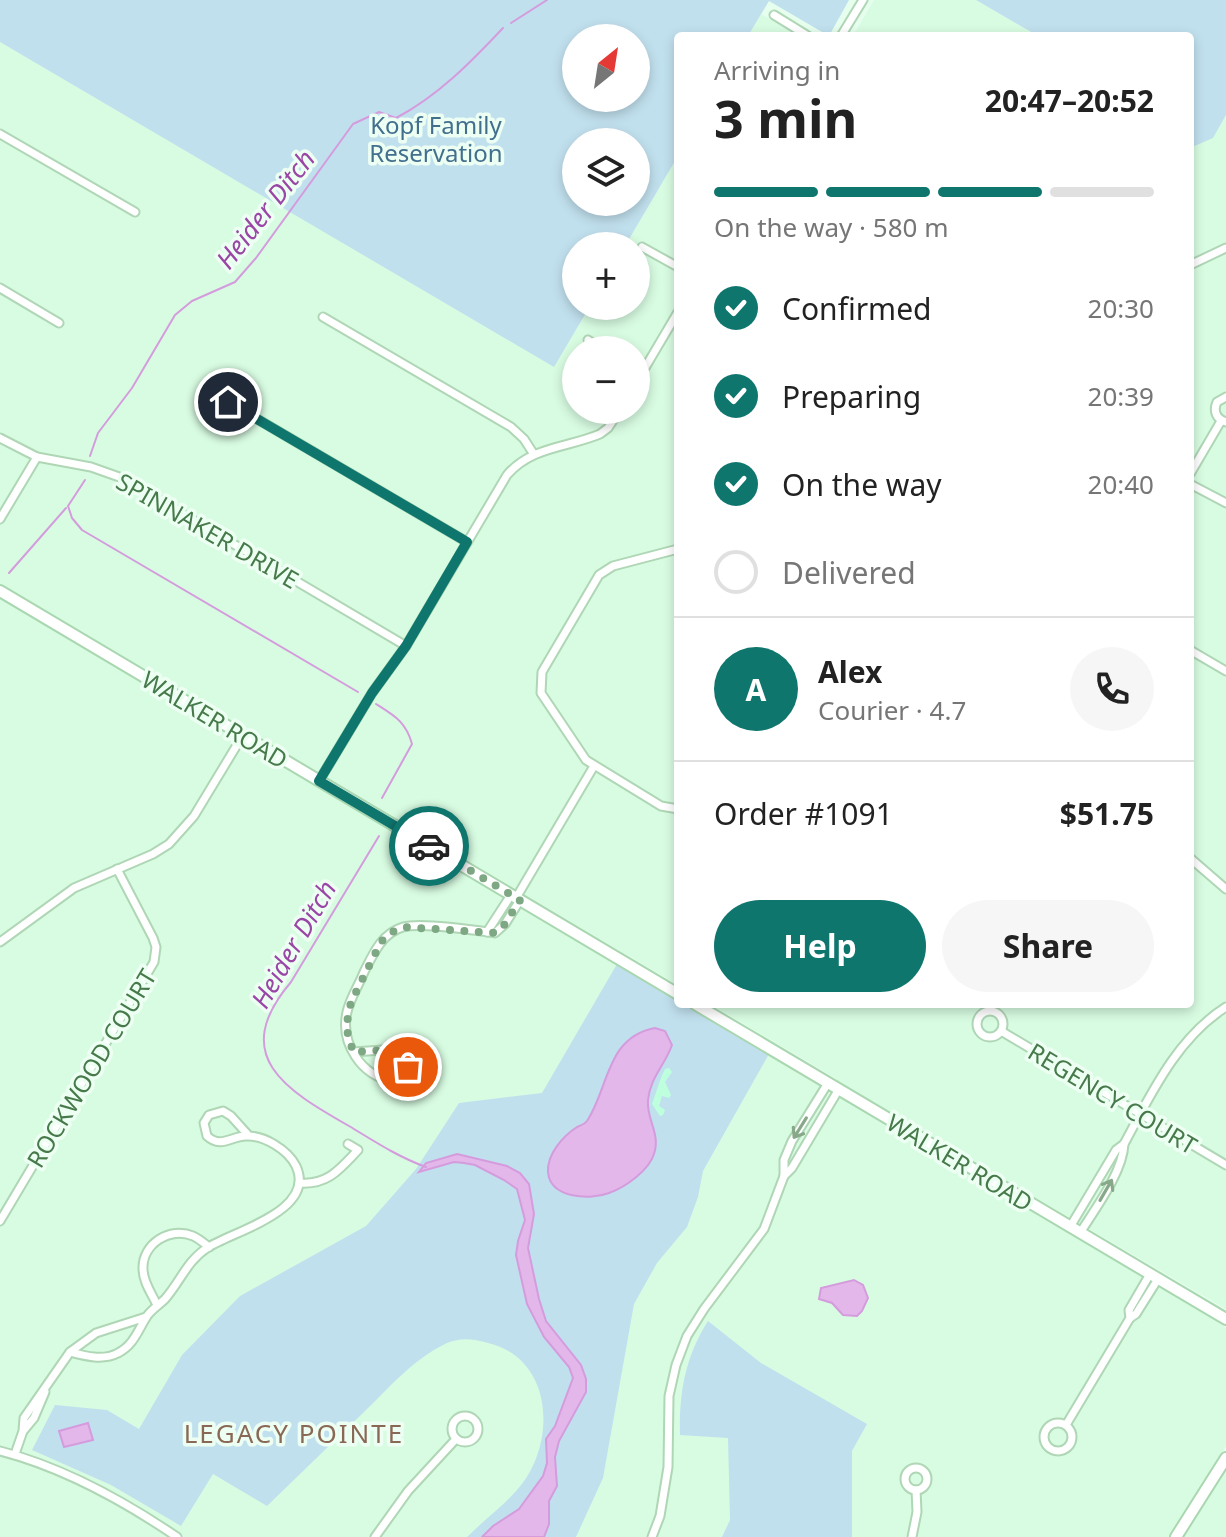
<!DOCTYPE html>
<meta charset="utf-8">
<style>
:root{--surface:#fff;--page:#f6f6f6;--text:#222;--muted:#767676;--line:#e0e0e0;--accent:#0f766e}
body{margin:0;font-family:"Noto Sans",sans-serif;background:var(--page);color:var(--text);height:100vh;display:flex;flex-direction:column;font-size:30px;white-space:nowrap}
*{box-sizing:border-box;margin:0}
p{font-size:26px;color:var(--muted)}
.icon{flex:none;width:44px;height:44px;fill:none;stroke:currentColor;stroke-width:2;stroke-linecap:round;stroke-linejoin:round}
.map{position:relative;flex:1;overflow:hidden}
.sheet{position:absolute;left:674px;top:32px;width:520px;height:976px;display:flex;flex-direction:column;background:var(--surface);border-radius:8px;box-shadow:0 4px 12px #0003}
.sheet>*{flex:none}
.needle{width:52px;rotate:30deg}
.fabs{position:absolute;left:562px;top:24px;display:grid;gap:16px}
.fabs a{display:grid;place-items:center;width:88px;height:88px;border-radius:50%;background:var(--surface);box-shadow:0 4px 12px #0003;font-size:40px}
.pin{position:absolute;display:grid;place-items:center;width:68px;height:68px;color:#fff;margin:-34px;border:4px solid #fff;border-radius:50%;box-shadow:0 2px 8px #0007}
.courier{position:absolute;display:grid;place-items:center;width:80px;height:80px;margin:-40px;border:6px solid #0f766e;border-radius:50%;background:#fff;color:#222;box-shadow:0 2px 10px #0007}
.summary em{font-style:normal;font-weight:700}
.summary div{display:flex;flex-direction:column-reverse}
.summary{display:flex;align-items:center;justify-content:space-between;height:136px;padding:0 40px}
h1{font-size:52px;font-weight:700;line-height:60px}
.bar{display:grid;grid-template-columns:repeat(4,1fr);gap:12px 8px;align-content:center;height:96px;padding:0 40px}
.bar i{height:10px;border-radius:6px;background:var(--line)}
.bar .on{background:var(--accent)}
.bar p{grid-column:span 4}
.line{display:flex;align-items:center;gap:20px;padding:0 40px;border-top:2px solid var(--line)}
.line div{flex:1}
.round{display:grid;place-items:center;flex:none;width:84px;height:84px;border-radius:42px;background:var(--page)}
ol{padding:0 40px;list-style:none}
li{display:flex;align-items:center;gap:24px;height:88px}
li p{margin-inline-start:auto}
li .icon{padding:8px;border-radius:50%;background:var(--accent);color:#fff;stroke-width:4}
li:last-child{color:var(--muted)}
li i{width:44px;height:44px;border:4px solid var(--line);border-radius:50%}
.cta{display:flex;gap:16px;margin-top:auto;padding:16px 40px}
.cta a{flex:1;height:92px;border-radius:48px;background:var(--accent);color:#fff;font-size:32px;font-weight:700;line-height:92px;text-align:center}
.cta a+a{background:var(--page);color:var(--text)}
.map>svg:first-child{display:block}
.residential{fill:#d8fce2;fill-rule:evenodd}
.green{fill:#c1e0ee;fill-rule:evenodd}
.sand{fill:#beffde}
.water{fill:#e3b7ea;stroke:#d49cdd;stroke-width:2}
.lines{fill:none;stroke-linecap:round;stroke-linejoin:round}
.stream{stroke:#d49cdd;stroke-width:2}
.street-casing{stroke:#afd6b5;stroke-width:11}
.secondary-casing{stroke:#a9d7b0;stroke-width:14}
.street{stroke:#fff;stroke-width:7}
.secondary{stroke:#fff;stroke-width:10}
.oneway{stroke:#87a989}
.done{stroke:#7ea883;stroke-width:8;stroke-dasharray:0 14.4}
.route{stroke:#0f766e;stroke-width:10}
.labels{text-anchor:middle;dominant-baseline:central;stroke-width:7;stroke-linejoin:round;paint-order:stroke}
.park-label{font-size:24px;fill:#426f8e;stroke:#edfff3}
.street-label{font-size:24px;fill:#477a4a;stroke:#edfff3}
.water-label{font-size:26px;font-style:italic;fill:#9a46a6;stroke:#edfff3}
.neighbourhood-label{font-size:26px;letter-spacing:2px;fill:#896956;stroke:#edfff3}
</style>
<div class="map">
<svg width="1226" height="1537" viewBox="0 0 1226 1537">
<rect width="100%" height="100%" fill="#e5feed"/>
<g class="residential">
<polygon points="874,0 976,0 1038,36 853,36"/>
<polygon points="761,14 798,36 748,36"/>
<path d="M0 42 554 366 590 306H636V246H625L678 156V985L0 584ZM576 350H636V410H576Z"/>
<polygon points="1226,115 1226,1309 836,1081 837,1079 710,1004 1190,1004 1190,124 1213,137"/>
<polygon points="0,591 6,601 378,822 678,994 678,1004 696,1004 902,1133 1125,1266 1129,1262 1221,1316 1217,1322 1226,1328 1226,1446 1172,1537 0,1537"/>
<polygon points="1226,1466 1226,1537 1181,1537"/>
</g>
<g class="green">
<path d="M0 0H849L829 36 769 1 748 36H678V156L625 246H576V306H590L554 367 0 42ZM636 38V98H576V38ZM636 142V202H576V142Z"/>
<polygon points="976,0 1226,0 1226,115 1213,138 1190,148 1190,36 1038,36"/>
<path d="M617 964 678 1000V1004H684L769 1054 703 1171 698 1197 687 1227 657 1263 634 1304 603 1478 576 1537H467C492 1512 522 1494 535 1461 554 1415 542 1356 488 1343 474 1339 461 1337 447 1343 413 1359 389 1388 363 1413 331 1444 299 1475 267 1506L213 1474 181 1526 111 1485 32 1450 55 1405 107 1410 139 1429 182 1355 240 1296 366 1226 416 1169 459 1103 542 1093Z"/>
<path d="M708 1321 761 1363 867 1424 852 1451V1537H722L730 1520 728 1438 680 1435C679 1393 685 1357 708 1321Z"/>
</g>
<path class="sand" d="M669 1068 672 1072 665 1082 671 1095 669 1098 662 1096 659 1106 665 1110 663 1115 660 1116 652 1104C657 1091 659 1081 665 1069Z"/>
<g class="water">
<path d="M655 1028 665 1031 672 1045C665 1065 650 1078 648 1100 646 1119 661 1134 654 1154 649 1170 626 1187 609 1193 591 1200 550 1199 548 1172 547 1154 563 1136 577 1127 581 1125 584 1125 587 1121 609 1088 606 1037 655 1028Z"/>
<polygon points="457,1154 507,1166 520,1173 529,1184 534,1214 528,1248 539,1299 546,1321 581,1365 586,1379 586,1392 559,1441 555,1457 557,1486 549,1501 549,1524 544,1537 482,1537 493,1526 519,1509 543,1476 547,1463 546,1439 555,1426 573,1378 569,1367 544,1337 527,1304 516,1255 518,1241 525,1220 517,1189 504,1180 475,1165 464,1163 454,1162 419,1172 426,1163"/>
<polygon points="854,1280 863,1285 868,1298 862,1311 857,1316 843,1315 832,1303 819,1299 821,1288"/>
<polygon points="88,1423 93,1440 64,1447 59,1431"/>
</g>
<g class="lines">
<g class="stream">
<polyline points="511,23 547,0"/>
<path d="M90 456 98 433 132 388 175 315 192 301 235 282 256 258 353 124 379 112 396 118C438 96 471 62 503 28"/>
<polyline points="85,480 68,506 72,518 82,530 358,692"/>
<polyline points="9,573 66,508"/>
<path d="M376 704C395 716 406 722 412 744L382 798"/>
<path d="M379 836 291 982C228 1056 286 1090 349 1126 374 1141 398 1157 426 1167"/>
</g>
<defs>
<g id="street">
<polyline points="774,15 808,36"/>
<polyline points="841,36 863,0"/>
<polyline points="0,134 135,212"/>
<polyline points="642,247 678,267"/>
<polyline points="1190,265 1226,248"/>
<polyline points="0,288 59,323"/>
<polyline points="323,317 511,427 524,439 533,453"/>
<polyline points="588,340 603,350"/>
<polyline points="636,383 678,312"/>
<path d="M1226 397 1217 402C1213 411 1216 419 1226 422"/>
<polyline points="228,402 467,542"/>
<polyline points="0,438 37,457 91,467 122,478 406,646"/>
<polyline points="1190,474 1221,421"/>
<polyline points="1190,484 1226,503"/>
<polyline points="0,519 37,457"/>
<polyline points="678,549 613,566 599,575 542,672 541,693 586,760 661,806 678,809"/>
<polyline points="1190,650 1226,671"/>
<path d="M319 781 372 693 406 646 507 475C532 446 567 448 600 434L608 428 620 410"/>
<polyline points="1190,858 1226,889"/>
<polyline points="516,898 594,766"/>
<polyline points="487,932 511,895"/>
<polyline points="0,942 74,888 153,854 169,844 194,816 243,735"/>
<circle cx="990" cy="1024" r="13"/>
<polyline points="1001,1031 1226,1165"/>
<path d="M353 1052 397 1049 407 1058C410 1070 405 1079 393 1081 361 1076 340 1043 347 1012 350 998 359 985 364 972 373 954 382 933 403 927 422 922 474 930 495 933L505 924 520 900"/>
<polyline points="784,1176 792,1168 839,1089"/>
<path d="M300 1183C328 1185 340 1169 358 1150L348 1144"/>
<polyline points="0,1221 154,962 156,947 153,938 117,869"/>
<path d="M1070 1227 1116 1150 1124 1144C1151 1094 1177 1038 1226 1007"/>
<path d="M1080 1233C1095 1209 1123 1172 1124 1144"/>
<path d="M157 1305C152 1294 143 1282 143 1269 142 1244 170 1226 193 1236 198 1238 204 1243 209 1247"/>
<polyline points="1130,1318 1129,1310 1150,1274"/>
<path d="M70 1352C85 1356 103 1361 118 1353 134 1345 138 1330 147 1316 152 1309 159 1305 165 1299 180 1282 187 1261 207 1248 233 1231 317 1211 296 1166 288 1150 264 1135 246 1136 231 1136 221 1149 207 1136L204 1123 209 1115 223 1111 231 1116 249 1136"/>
<circle cx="465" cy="1429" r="13"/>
<circle cx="1058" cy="1437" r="14"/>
<polyline points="1066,1425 1130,1318 1136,1314 1158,1279"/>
<polyline points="24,1430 34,1418 45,1392"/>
<path d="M0 1451C62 1467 124 1501 177 1537"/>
<polyline points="15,1454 23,1431 24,1418 70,1352 96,1333 146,1317"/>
<circle cx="916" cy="1479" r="11"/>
<polyline points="375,1537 408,1491 456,1439"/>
<polyline points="652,1537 660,1516 668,1467 669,1396 676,1365 687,1336 704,1309 764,1229 784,1176 784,1160 792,1141 828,1083"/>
<polyline points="912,1537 917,1512 916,1490"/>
</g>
<g id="secondary">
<polyline points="0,591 678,994"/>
<polyline points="695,1004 1226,1319"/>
<polyline points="1176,1537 1226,1458"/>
</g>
</defs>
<use href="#street" class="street-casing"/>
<use href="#secondary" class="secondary-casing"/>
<use href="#street" class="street"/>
<use href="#secondary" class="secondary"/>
</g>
<defs><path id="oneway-shaft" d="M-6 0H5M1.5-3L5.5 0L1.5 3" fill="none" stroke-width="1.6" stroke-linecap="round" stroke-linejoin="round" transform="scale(2)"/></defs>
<g class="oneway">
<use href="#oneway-shaft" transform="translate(800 1128) rotate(122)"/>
<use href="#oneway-shaft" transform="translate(1106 1190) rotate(-60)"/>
</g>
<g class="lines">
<polyline class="done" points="408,1067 407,1058 397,1049 353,1052 346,1027 351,1002 381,942 390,933 404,927 495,933 505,924 520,900 429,846"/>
<polyline class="route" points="228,402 467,542 406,646 372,693 319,781 429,846"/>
</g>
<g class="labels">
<g class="park-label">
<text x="436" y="124">Kopf Family<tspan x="436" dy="28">Reservation</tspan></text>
</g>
<g class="street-label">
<text transform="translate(208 530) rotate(30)">SPINNAKER DRIVE</text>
<text transform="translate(215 719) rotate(31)">WALKER ROAD</text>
<text transform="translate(91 1068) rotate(-59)">ROCKWOOD COURT</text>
<text transform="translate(1113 1098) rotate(31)">REGENCY COURT</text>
<text transform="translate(960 1162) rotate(31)">WALKER ROAD</text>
</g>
<g class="water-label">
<text transform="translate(265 209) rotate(-52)">Heider Ditch</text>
<text transform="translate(293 944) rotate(-60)">Heider Ditch</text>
</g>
<g class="neighbourhood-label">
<text x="294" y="1433">LEGACY POINTE</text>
</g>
</g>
</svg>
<div class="fabs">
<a><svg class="needle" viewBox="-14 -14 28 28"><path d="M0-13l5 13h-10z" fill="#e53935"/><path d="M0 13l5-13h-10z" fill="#767676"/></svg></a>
<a><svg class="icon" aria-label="layers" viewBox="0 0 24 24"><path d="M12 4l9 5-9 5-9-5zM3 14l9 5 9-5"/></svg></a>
<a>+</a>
<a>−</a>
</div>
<div class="pin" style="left:408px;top:1067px;background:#ea580c"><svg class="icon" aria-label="bag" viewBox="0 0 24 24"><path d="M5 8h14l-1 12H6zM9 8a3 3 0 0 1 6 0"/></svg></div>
<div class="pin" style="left:228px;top:402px;background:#1f2937"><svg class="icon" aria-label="home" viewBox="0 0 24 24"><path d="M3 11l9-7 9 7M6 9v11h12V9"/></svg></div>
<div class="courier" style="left:429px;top:846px"><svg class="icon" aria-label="car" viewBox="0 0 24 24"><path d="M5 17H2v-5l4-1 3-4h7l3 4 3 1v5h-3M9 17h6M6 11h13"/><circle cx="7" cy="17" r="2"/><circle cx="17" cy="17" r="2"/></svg></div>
<section class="sheet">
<div class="summary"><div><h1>3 min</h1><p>Arriving in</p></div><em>20:47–20:52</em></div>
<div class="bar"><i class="on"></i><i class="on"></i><i class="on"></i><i></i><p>On the way · 580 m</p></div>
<ol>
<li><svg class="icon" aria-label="check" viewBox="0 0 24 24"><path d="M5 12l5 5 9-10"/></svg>Confirmed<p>20:30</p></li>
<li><svg class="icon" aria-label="check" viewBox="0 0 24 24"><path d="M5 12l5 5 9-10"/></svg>Preparing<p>20:39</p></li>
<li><svg class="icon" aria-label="check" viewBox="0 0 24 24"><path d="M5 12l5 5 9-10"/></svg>On the way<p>20:40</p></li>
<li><i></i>Delivered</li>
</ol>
<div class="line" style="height:144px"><b class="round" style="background:var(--accent);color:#fff">A</b><div><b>Alex</b><p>Courier · 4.7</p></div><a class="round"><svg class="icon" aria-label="phone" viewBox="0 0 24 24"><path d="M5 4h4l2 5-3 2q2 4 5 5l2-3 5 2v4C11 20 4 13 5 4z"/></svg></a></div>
<div class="line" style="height:104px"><div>Order #1091</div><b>$51.75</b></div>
<div class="cta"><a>Help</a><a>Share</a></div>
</section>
</div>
